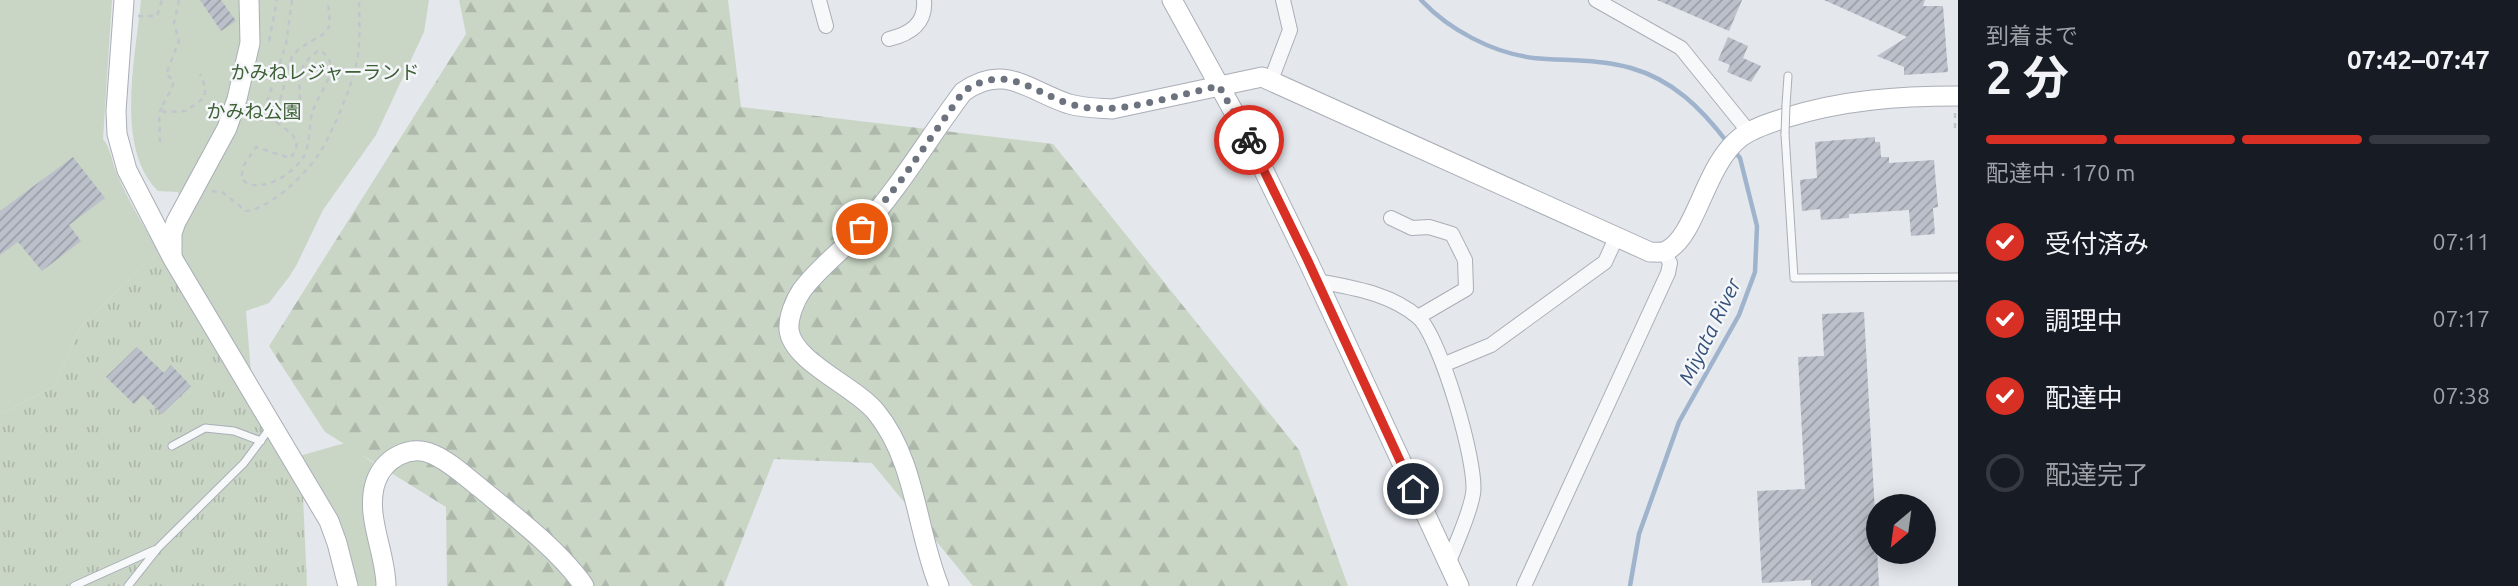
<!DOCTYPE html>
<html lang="ja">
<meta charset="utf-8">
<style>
:root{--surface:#171b24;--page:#242831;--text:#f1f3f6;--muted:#9ea1a6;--line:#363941;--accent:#d93025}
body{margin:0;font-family:Ubuntu,"Noto Sans JP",sans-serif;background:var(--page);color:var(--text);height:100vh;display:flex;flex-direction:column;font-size:26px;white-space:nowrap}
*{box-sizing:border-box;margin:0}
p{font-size:23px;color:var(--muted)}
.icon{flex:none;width:38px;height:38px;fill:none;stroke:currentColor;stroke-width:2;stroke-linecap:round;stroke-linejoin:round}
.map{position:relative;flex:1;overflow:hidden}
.drawer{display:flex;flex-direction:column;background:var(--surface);width:560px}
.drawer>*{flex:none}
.needle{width:46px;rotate:209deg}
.buttons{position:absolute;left:1866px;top:494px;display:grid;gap:14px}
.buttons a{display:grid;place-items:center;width:70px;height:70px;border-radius:50%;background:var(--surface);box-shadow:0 4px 18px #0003;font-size:35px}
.pin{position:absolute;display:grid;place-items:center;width:60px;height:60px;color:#fff;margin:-30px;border:4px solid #fff;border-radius:50%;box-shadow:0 2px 7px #0007}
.courier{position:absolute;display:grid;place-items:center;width:70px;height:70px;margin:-35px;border:5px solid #d93025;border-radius:50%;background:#fff;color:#222;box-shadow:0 2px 9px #0007}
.overview em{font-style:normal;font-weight:700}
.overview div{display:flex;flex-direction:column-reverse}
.overview{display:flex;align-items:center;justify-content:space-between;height:119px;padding:0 28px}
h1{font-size:46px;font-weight:700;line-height:52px}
.bar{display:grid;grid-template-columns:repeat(4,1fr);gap:10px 7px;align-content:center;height:84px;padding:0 28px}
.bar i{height:9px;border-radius:5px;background:var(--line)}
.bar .on{background:var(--accent)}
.bar p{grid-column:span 4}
ol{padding:0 28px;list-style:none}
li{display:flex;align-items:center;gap:21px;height:77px}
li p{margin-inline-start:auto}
li .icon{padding:7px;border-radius:50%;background:var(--accent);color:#fff;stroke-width:4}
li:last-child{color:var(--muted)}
li i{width:38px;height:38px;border:4px solid var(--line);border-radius:50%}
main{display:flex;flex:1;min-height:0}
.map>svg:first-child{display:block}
.grass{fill:url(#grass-tufts)}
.forest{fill:url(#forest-firs)}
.park{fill:#c9d6c5}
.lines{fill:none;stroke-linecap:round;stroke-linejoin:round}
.stream{stroke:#9fb4cc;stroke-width:4.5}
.building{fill:url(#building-hatch)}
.lane-casing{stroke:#a9aeb7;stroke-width:9}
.street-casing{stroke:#a9aeb7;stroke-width:16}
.secondary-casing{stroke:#a9aeb7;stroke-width:21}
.path{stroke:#c2c5cb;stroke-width:2.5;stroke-dasharray:5 5;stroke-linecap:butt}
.lane{stroke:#f7f8fa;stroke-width:7}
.street{stroke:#f7f8fa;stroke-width:14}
.secondary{stroke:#fff;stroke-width:19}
.lane-bridge-casing{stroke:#a9aeb7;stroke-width:9;stroke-linecap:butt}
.lane-bridge{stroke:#f7f8fa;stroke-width:7}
.done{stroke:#6c737f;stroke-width:7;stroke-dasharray:0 12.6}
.route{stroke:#d93025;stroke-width:9}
.labels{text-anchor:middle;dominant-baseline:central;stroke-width:5;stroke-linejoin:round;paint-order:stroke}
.park-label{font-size:19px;fill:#3f6138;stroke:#f4f6f9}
.water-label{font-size:21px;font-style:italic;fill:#34527a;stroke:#f4f6f9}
</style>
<main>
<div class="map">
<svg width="1958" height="586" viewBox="0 0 1958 586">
<defs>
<pattern id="grass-tufts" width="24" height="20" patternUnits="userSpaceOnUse" patternTransform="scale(1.75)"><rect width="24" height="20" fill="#c9d6c5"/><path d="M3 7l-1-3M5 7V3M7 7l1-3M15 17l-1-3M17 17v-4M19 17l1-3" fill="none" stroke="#adb8ab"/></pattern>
<pattern id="forest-firs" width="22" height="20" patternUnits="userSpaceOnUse" patternTransform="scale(1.75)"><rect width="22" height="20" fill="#c9d6c5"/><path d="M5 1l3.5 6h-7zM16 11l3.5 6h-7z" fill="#adb8ab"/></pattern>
<pattern id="building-hatch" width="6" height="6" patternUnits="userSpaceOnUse" patternTransform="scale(1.75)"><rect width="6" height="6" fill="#bbc0ca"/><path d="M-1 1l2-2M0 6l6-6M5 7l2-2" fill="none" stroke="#989da6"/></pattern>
</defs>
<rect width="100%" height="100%" fill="#e4e7ec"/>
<polygon class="grass" points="159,251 303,496 307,586 0,586 0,415 55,385 80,327"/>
<polygon class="forest" points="459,0 728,0 741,107 1053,144 1299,450 1348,586 973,586 872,463 774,459 724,586 447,586 446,507 325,432 269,346 466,34"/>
<g class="park">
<path d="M0 0H112L103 139C111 148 112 163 117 174 128 200 144 227 159 251L80 327 55 385 0 415Z"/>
<path d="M141 0H429L424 32 376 135 323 210 296 266 289 277 269 303 246 311 251 373 179 253 185 220 178 192 158 191C114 148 136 56 141 0Z"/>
<polygon points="345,443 382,469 376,482 386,586 348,586 292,458"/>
</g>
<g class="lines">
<g class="stream">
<path d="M1421 0C1449 30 1493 53 1534 58 1565 61 1600 59 1631 68 1673 80 1701 108 1727 142"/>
<polyline points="1630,586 1639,534 1679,422 1739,315 1755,272 1757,226 1740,158 1734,151"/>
</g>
</g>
<g class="building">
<polygon points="200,0 221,0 236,21 221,31"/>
<polygon points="1657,0 1742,0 1729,31"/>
<polygon points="1824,0 1925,0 1923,6 1943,6 1948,72 1904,75 1904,67 1877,56 1907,37"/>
<polygon points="1728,37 1748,46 1743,58 1761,66 1751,82 1727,72 1730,65 1718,60"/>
<polygon points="1875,137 1875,142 1880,142 1881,157 1889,157 1889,163 1934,160 1938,207 1933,208 1935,234 1911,236 1909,210 1849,214 1849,218 1821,220 1820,209 1802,211 1800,180 1817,178 1815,142"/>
<polygon points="73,157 105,198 69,225 81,241 42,271 18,242 0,255 0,211"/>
<polygon points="1864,312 1879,586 1811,586 1811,580 1762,583 1757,491 1805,489 1798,357 1824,356 1822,314"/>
<polygon points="137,347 164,373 171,365 191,386 162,414 143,395 134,404 106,377"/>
</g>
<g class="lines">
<defs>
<g id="lane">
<polyline points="1786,105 1788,76"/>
<polyline points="1785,134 1794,278 1958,277"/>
<polyline points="172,446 205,428 234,431 261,441"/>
<polyline points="74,586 154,550"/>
<polyline points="128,586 158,548 244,463 270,428"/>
</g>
<g id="street">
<polyline points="819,0 826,26"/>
<polyline points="1596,0 1681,48 1749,132"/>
<path d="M889 39C910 34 926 24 924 0"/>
<polyline points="1271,80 1290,30 1283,0"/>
<polyline points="1391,218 1412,228 1429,227 1452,234 1465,260 1466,289 1418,317"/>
<path d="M1318 281C1353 288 1390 293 1418 317 1440 336 1478 465 1473 494 1469 517 1456 542 1448 565"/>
<polyline points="1445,364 1491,345 1605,262 1616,238"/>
<polyline points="1524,586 1668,273 1670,263 1664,252"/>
</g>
<g id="secondary">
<polyline points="124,0 116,111 117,134 127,170 173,259 329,521 337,543 348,586"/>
<polyline points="1172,0 1247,136 1308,261 1459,586"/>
<polyline points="172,255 172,233 176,222 227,128 237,99 250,43 249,0"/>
<path d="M386 586C386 552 364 515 376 481 384 459 409 444 432 454 449 461 465 476 479 487 513 515 560 551 584 586"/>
<path d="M939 586C916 529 916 461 876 412 855 386 793 362 789 330 788 317 795 300 802 290 819 267 843 250 862 229 900 187 929 137 963 92 1004 62 1029 91 1069 104 1083 108 1097 108 1112 109L1262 77 1650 252C1655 252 1661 253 1666 251 1697 236 1704 165 1741 137 1753 128 1770 123 1785 118 1842 100 1898 96 1958 96"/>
</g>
</defs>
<use href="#lane" class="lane-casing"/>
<use href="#street" class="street-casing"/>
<use href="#secondary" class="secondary-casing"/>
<g class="path">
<polyline points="179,0 174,23 179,41 166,74 174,81 171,90 162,106 164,112 186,111 205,97 205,86 200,74"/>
<path d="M292 0 286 44 266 105 268 116C282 128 309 138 290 158L256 147 244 165 241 178C257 197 293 175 304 156 310 145 309 126 312 113 316 100 330 81 331 68 331 59 326 55 320 50 293 65 300 87 301 114L294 119 285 118 277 112 292 56 300 48 325 33 330 25 328 0"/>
<polyline points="138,16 157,16 162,0"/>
<polyline points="269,41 277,0"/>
<polyline points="1955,113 1955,128 1958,128"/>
<polyline points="160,142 159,114 162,106"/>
<path d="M212 191 222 192 246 211C271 209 308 172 321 151 333 130 351 89 356 65 361 45 359 21 359 0"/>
</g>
<use href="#lane" class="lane"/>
<use href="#street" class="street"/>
<use href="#secondary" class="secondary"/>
<defs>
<polyline id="lane-bridge" points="1785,134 1786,105"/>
</defs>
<use href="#lane-bridge" class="lane-bridge-casing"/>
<use href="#lane-bridge" class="lane-bridge"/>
</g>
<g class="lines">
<path class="done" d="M862 229 902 179 963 92C1012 57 1041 104 1090 108 1128 112 1181 94 1219 86L1249 140"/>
<polyline class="route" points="1249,140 1308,261 1413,489"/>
</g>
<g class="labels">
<g class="park-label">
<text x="325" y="72">かみねレジャーランド</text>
<text x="254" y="111">かみね公園</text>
</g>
<g class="water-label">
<text transform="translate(1709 331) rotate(-64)">Miyata River</text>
</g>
</g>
</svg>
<div class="buttons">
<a><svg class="needle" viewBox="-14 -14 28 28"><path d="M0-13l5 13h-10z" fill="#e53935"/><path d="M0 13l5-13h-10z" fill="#9ea1a6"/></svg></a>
</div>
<div class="pin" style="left:862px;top:229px;background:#ea580c"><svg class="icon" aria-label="bag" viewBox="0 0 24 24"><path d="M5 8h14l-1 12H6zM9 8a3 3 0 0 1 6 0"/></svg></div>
<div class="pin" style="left:1413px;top:489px;background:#1f2937"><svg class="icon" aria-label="home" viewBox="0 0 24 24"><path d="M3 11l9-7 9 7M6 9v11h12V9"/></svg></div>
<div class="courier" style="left:1249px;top:140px"><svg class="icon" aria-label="bike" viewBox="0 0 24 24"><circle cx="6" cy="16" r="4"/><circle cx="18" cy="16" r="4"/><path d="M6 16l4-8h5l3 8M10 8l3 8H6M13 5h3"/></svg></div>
</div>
<section class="drawer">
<div class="overview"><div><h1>2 分</h1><p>到着まで</p></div><em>07:42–07:47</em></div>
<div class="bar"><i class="on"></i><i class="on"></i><i class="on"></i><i></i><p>配達中 · 170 m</p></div>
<ol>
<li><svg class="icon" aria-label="check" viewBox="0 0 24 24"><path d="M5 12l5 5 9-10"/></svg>受付済み<p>07:11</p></li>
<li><svg class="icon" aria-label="check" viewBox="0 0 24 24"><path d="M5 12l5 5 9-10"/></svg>調理中<p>07:17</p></li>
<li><svg class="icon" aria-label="check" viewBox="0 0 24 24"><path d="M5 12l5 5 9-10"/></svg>配達中<p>07:38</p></li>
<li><i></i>配達完了</li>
</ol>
</section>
</main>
